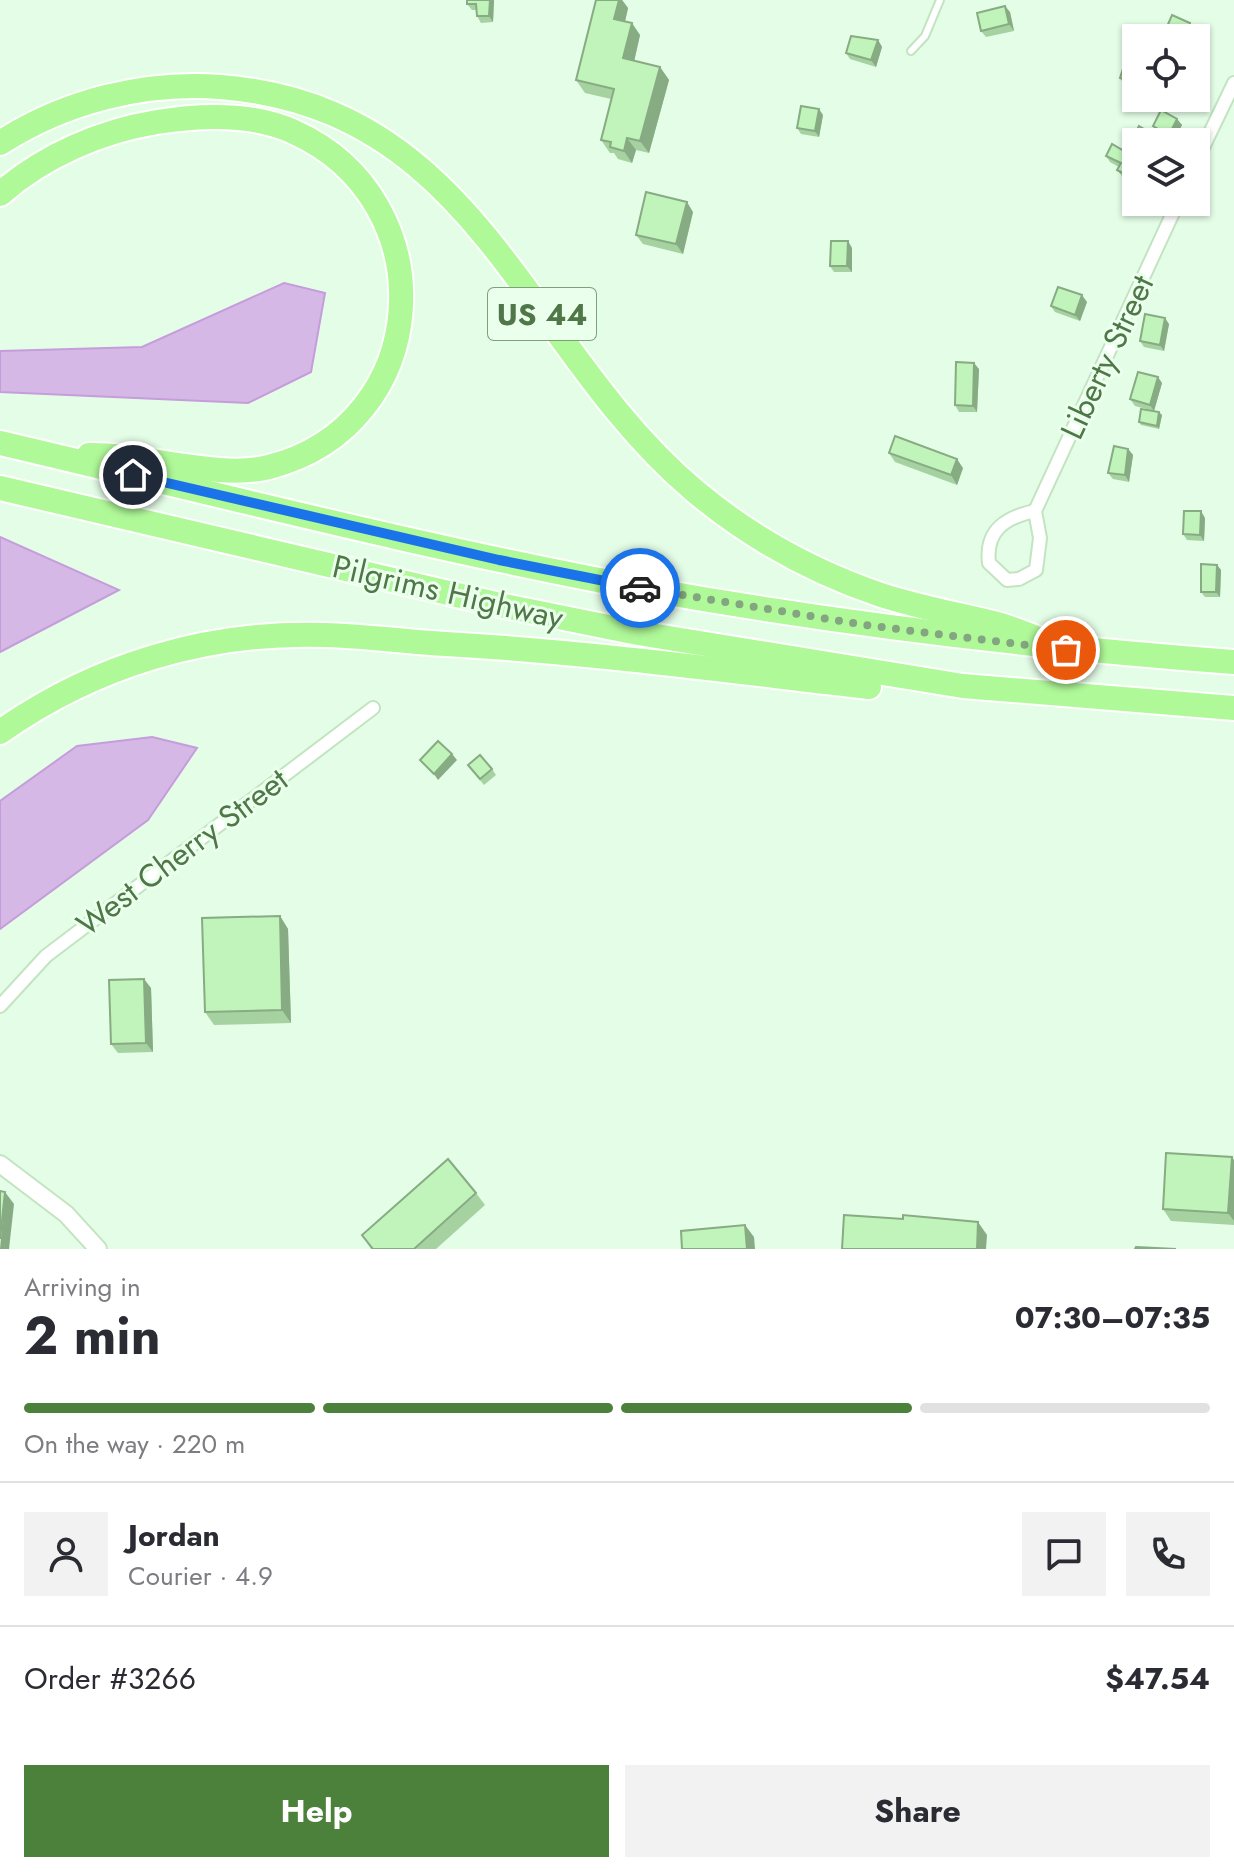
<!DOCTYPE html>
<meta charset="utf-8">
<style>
:root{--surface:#fff;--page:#f2f2f3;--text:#2b2b33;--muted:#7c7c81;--line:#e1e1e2;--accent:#4c813b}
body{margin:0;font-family:Jost,sans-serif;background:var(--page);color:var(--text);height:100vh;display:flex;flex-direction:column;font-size:30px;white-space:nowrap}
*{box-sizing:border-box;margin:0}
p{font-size:26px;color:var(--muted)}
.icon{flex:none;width:44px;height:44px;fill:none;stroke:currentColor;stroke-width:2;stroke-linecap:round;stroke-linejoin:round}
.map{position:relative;height:1249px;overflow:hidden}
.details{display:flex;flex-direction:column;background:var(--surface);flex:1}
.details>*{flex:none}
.controls{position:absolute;left:1122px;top:24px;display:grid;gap:16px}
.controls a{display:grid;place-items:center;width:88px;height:88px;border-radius:0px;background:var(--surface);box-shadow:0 2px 6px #0004;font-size:40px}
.pin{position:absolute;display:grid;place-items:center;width:68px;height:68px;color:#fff;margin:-34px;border:4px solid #fff;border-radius:50%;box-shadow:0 2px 8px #0007}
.courier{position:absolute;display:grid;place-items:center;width:80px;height:80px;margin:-40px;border:6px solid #1a73e8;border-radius:50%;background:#fff;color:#222;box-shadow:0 2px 10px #0007}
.overview em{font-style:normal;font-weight:700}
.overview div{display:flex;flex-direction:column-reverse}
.overview{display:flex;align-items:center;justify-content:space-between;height:136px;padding:0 24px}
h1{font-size:52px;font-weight:700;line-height:60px}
.bar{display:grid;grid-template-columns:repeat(4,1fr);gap:12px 8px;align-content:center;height:96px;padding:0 24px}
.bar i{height:10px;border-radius:6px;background:var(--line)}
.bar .on{background:var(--accent)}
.bar p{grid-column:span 4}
.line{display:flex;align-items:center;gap:20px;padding:0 24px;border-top:2px solid var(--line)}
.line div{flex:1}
.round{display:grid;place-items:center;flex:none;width:84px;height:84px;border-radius:0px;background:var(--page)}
.primary-button{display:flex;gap:16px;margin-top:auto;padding:16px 24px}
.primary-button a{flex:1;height:92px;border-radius:0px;background:var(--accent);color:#fff;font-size:32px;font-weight:700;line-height:92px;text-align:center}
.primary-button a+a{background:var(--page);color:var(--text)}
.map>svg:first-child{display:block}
.water{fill:#d6b8e7;stroke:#c59dda;stroke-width:2}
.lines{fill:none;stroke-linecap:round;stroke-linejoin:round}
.service-casing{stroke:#c3e4c1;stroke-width:10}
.minor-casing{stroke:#c3e4c1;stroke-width:16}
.tertiary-casing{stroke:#c3e4c1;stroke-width:20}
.motorway-casing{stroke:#fff;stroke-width:28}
.service{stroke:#fff;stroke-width:6}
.minor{stroke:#fff;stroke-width:12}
.tertiary{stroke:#fff;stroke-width:16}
.motorway{stroke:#b0f999;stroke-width:24}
.wall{fill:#a6d2a1}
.shaded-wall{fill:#87ab83}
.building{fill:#c1f4bb;stroke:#87ab83;stroke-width:2}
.done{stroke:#83a680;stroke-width:8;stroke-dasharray:0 14.4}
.route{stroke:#1a73e8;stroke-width:10}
.labels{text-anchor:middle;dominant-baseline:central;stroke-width:6;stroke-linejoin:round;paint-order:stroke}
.shield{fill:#ebffed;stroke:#7ea07a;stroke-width:2}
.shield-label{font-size:30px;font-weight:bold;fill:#4f7748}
.street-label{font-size:32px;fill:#4f7748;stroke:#ebffed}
</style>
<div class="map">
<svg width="1234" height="1249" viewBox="0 0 1234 1249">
<rect width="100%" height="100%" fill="#e4fde7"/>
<g class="water">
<polygon points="284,283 325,293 311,372 248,403 0,392 0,351 142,347"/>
<polygon points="0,537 119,590 0,652"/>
<polygon points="152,737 197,748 148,820 0,929 0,801 77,746"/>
</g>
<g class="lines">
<defs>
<polyline id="service" points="911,51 925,36 940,0"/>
<g id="minor">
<polyline points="1196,162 1234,83"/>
<path d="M1035 511C1006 517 985 530 989 563L1007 580 1019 579 1036 570 1040 538 1035 511 1178 202"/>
<polyline points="0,1006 46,956 373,708"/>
</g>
<polyline id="tertiary" points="0,1164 66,1214 98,1249"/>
<g id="motorway">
<path d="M0 143C65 101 145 81 221 87 480 108 524 348 696 492 750 537 813 572 881 595 918 607 956 614 993 623 1018 629 1042 641 1066 650"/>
<path d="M0 194C43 156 101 131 157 122 201 115 253 113 294 132 447 201 434 425 269 467 219 480 144 454 89 455"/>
<path d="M0 443C213 493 425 548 640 588 837 624 1034 647 1234 662"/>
<polyline points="0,488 504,606 638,633 963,686 1234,708"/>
<path d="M0 732C95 665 208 631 325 635 366 636 406 642 446 644 588 652 728 671 869 687"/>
</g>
</defs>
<use href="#service" class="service-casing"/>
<use href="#minor" class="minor-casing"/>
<use href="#tertiary" class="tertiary-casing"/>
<use href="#motorway" class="motorway-casing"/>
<use href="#service" class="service"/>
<use href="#minor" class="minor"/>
<use href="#tertiary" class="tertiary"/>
<use href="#motorway" class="motorway"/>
</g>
<g class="wall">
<polygon points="494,0 493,22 481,23 477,16 476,10 472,10 467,4"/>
<polygon points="596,0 622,0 628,8 625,21 640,35 634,61 660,67 669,80 649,153 636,150 632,163 618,159 614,153 610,153 601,140 611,99 585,93 576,80"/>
<polygon points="1010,12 1014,31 986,37 981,31"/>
<polygon points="878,40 882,47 876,67 850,59 846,53"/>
<polygon points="1136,67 1136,88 1124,84 1120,78"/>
<polygon points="823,115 819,137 801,134 797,128"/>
<polygon points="1177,119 1182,125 1174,141 1157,133 1153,126"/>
<polygon points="1136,142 1136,184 1122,176 1117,170 1119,167 1110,162 1106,156 1126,152"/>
<polygon points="693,212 683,254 643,244 636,235"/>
<polygon points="852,248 852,272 834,272 830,266"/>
<polygon points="1087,302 1080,321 1055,312 1051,306"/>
<polygon points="1169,324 1164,351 1144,347 1140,341"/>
<polygon points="979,369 977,412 959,412 955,405"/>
<polygon points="1162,383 1154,411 1135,406 1130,399"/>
<polygon points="1162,415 1159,429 1141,425 1139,422"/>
<polygon points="1128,449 1133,455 1129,482 1113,479 1108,473"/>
<polygon points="889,453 963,468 957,485 895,462"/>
<polygon points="1205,518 1204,541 1187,540 1183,534"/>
<polygon points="1217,565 1221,570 1220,597 1205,597 1201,592"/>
<polygon points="468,765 492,769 496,775 484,785"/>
<polygon points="280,916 288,929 291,1023 214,1025 205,1012"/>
<polygon points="151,988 153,1052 118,1053 111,1044"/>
<polygon points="1234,1160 1234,1225 1171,1221 1163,1209"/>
<polygon points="476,1193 485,1205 436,1249 371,1249 362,1235"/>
</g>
<g class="shaded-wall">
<polygon points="490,0 494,0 493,22 489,16"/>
<polygon points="619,0 622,0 628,8 623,31 614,19"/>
<polygon points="1005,6 1010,12 1014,31 1009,24"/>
<polygon points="632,23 640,35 632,71 623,58"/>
<polygon points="1190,23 1194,29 1190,38 1184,38"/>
<polygon points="878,40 882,47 876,67 871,60"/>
<polygon points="660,67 669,80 649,153 640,141"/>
<polygon points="819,109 823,115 819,137 815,131"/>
<polygon points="1177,119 1182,125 1174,141 1169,135"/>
<polygon points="627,138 636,150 632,163 624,151"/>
<polygon points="687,202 693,212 683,254 676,244"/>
<polygon points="848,241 852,248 852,272 847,266"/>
<polygon points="1082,295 1087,302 1080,321 1075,315"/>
<polygon points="1165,318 1169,324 1164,351 1160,345"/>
<polygon points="974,363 979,369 977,412 973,406"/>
<polygon points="1158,377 1162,383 1154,411 1150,405"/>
<polygon points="1159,412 1162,415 1159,429 1157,426"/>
<polygon points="1128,449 1133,455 1129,482 1125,475"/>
<polygon points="957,459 963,468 957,485 951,475"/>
<polygon points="1201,511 1205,518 1204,541 1200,535"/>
<polygon points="1217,565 1221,570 1220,597 1216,592"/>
<polygon points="452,754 457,760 438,780 434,774"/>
<polygon points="280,916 288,929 291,1023 282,1010"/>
<polygon points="144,979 151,988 153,1052 146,1043"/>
<polygon points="1232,1157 1234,1160 1234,1221 1228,1213"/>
<polygon points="5,1192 14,1204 9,1249 0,1249"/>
<polygon points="978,1222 987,1235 986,1249 977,1249"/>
<polygon points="745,1225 754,1237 755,1249 747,1249"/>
</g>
<g class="building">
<polygon points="467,0 490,0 489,16 477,16 476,4 467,4"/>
<polygon points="596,0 619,0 614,19 632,23 623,58 660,67 640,141 627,138 624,151 610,147 611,142 601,140 614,89 576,80"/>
<polygon points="1005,6 1009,24 981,31 977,13"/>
<polygon points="1172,15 1190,23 1184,38 1162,38"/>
<polygon points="851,36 878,40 871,60 846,53"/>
<polygon points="1125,63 1136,67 1136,84 1120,78"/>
<polygon points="801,106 819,109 815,131 797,128"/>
<polygon points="1161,110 1177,119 1169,135 1153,126"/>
<polygon points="1139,126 1158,137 1155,142 1136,142 1136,180 1117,170 1121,163 1106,156 1112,144 1126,152"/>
<polygon points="646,192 687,202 676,244 636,235"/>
<polygon points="831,241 848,241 847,266 830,266"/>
<polygon points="1058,287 1082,295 1075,315 1051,306"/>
<polygon points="1145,314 1165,318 1160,345 1140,341"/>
<polygon points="956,362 974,363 973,406 955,405"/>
<polygon points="1138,372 1158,377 1150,405 1130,399"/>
<polygon points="1141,409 1159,412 1157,426 1139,422"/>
<polygon points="895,436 957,459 951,475 889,453"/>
<polygon points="1114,446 1128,449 1125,475 1108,473"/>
<polygon points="1184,511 1201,511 1200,535 1183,534"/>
<polygon points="1201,564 1217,565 1216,592 1201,592"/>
<polygon points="438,741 452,754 434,774 420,760"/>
<polygon points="480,755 492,769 480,779 468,765"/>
<polygon points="280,916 282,1010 205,1012 202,918"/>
<polygon points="144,979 146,1043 111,1044 109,980"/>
<polygon points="1166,1153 1232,1157 1228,1213 1163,1209"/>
<polygon points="448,1159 476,1193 414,1249 373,1249 362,1235"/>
<polygon points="0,1191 5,1192 0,1239"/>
<polygon points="844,1215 903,1219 903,1215 978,1222 977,1249 842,1249"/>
<polygon points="745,1225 747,1249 682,1249 681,1231"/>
<polygon points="1136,1247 1176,1249 1135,1249"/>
</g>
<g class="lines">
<polyline class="done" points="640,588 865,625 1066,650"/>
<polyline class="route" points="133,475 499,560 640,588"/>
</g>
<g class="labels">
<rect class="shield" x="488" y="288" width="108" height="52" rx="6"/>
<g class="shield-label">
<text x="542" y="314">US 44</text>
</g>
<g class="street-label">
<text transform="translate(1107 357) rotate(-65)">Liberty Street</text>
<text transform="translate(448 592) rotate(13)">Pilgrims Highway</text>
<text transform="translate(182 852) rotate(-37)">West Cherry Street</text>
</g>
</g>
</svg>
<div class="controls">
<a><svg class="icon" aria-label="locate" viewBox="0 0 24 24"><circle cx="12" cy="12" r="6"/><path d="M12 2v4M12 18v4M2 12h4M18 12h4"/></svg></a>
<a><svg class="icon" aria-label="layers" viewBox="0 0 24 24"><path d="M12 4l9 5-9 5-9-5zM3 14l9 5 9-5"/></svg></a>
</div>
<div class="pin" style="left:1066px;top:650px;background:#ea580c"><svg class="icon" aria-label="bag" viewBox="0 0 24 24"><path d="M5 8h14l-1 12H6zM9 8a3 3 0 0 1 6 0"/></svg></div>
<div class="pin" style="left:133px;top:475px;background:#1f2937"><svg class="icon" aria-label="home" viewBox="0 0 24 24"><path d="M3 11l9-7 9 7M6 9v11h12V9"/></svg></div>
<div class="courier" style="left:640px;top:588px"><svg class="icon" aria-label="car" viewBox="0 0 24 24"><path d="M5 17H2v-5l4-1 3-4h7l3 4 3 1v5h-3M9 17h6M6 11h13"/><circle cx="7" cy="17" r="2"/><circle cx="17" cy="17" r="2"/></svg></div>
</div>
<section class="details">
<div class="overview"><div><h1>2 min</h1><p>Arriving in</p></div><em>07:30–07:35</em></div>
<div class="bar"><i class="on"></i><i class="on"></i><i class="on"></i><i></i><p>On the way · 220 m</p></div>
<div class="line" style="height:144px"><a class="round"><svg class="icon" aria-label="person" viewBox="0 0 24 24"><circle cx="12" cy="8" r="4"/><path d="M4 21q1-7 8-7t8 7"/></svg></a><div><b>Jordan</b><p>Courier · 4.9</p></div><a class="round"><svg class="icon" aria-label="chat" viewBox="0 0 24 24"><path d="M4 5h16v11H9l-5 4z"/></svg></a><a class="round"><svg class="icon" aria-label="phone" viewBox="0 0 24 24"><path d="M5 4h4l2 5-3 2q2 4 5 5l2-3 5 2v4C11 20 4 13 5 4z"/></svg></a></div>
<div class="line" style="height:104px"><div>Order #3266</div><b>$47.54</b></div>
<div class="primary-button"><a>Help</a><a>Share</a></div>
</section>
